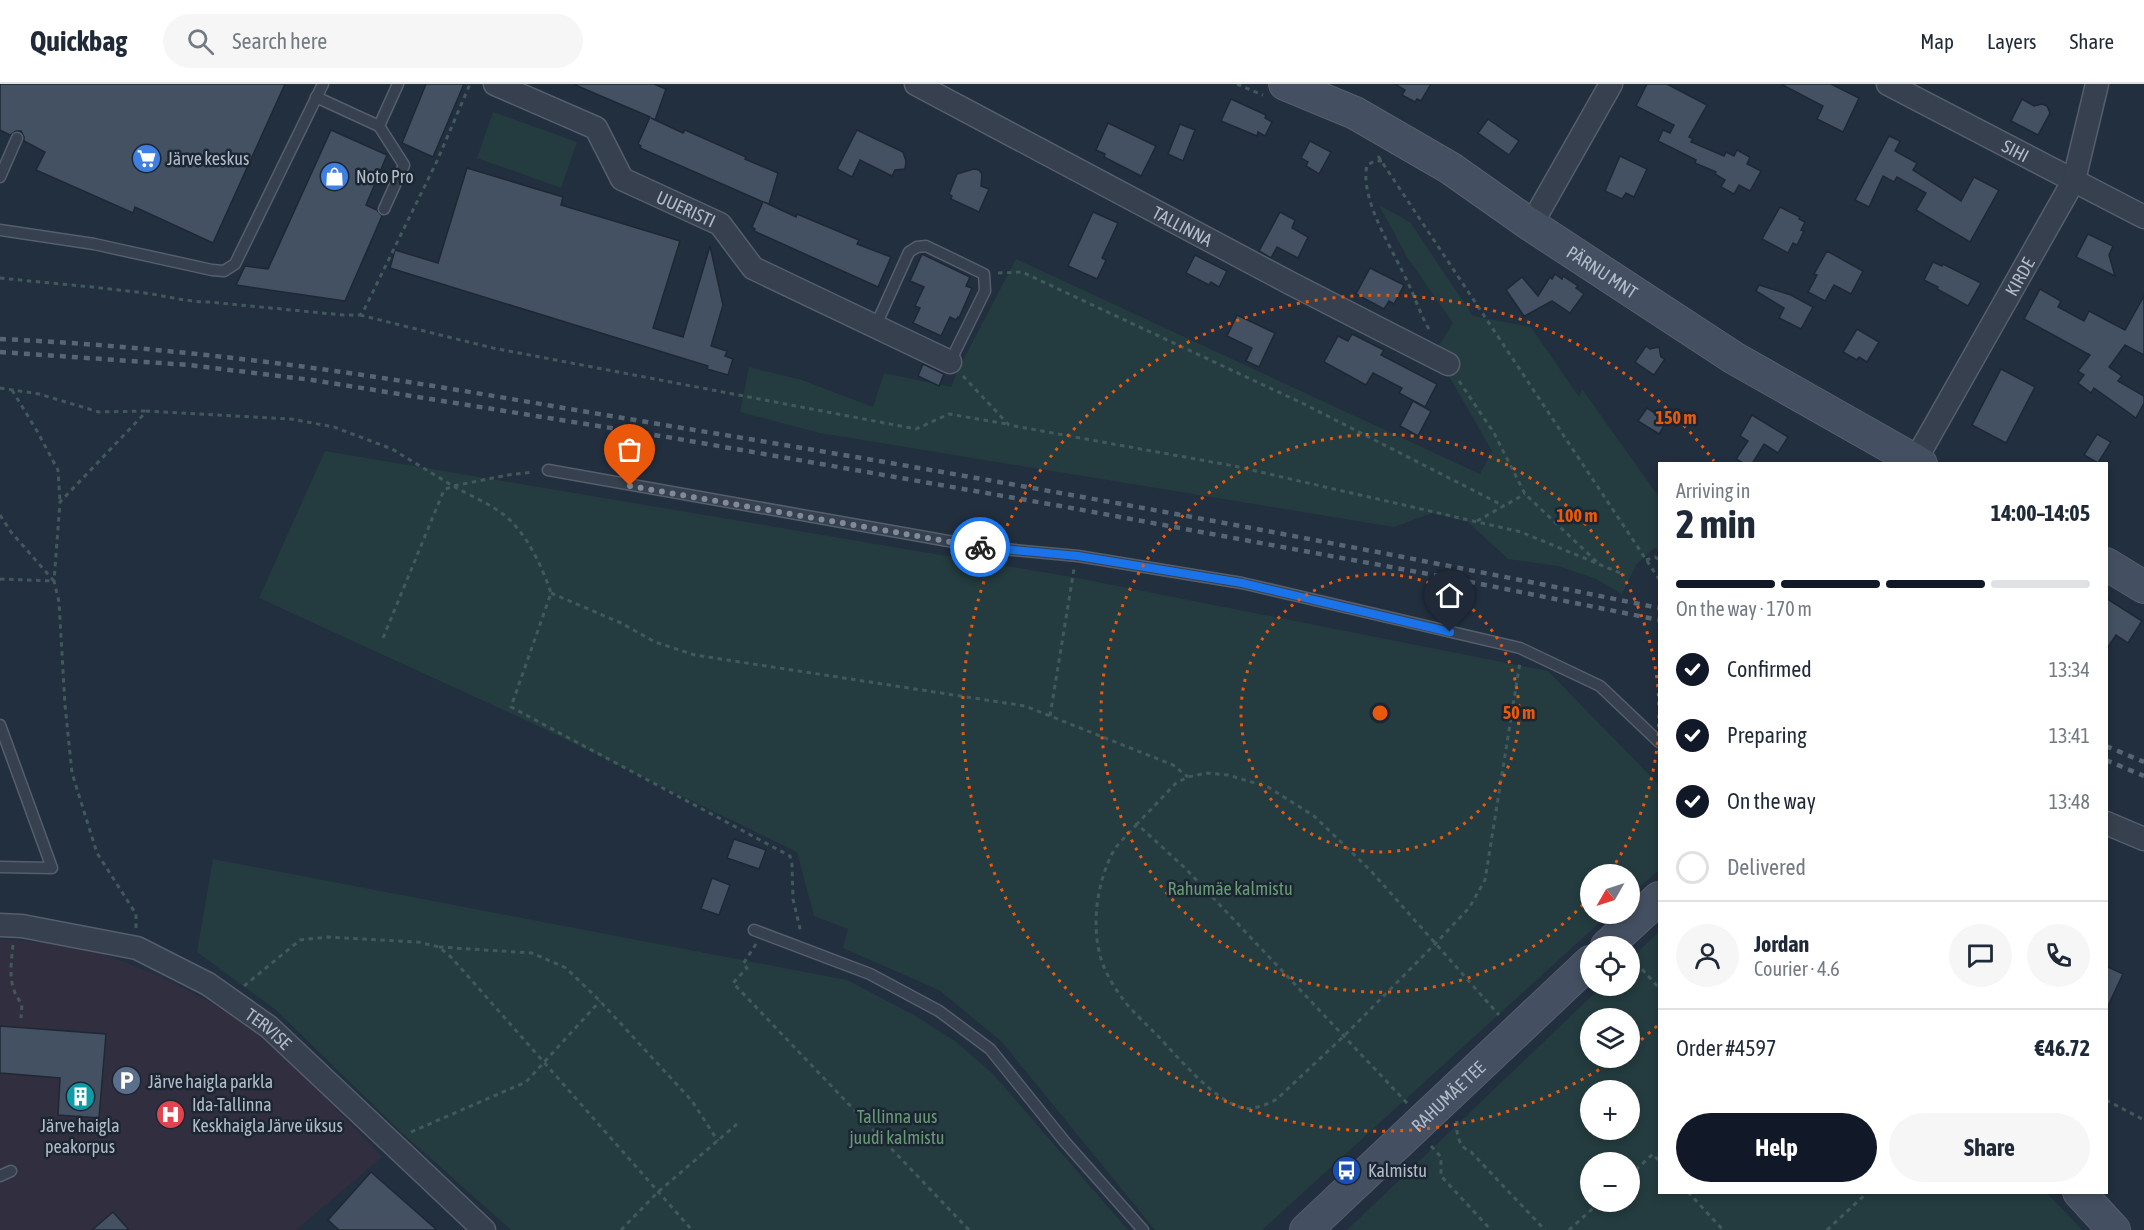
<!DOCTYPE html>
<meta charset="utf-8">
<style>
:root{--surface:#fff;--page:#f6f6f7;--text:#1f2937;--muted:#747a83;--line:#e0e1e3;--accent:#111827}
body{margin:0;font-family:"Asap Condensed",sans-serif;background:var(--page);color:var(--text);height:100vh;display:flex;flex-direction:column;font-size:22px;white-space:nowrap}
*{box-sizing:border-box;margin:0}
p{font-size:20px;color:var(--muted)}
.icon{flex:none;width:33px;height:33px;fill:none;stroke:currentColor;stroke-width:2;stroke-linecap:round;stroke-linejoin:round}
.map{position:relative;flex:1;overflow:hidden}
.drawer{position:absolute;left:1658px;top:378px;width:450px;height:732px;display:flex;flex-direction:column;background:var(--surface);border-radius:0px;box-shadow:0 3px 9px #0003}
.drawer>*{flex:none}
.needle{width:39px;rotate:231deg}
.controls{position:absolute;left:1580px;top:780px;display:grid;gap:12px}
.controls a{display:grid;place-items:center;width:60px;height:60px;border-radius:50%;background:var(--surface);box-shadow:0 3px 9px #0003;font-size:30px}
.pin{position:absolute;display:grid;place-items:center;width:51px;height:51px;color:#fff;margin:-62px -26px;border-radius:50% 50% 50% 0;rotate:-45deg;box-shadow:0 0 6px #0007}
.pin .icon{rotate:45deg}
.courier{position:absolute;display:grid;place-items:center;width:60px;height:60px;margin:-30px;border:4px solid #1a73e8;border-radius:50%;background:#fff;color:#222;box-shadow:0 2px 8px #0007}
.summary em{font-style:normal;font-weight:700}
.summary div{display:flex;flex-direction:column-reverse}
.summary{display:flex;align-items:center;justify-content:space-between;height:102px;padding:0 18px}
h1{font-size:39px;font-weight:700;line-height:45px}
.bar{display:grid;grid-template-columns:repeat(4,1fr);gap:9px 6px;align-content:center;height:72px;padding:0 18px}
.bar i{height:8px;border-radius:4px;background:var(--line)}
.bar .current{background:var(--accent)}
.bar p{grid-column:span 4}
.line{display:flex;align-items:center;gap:15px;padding:0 18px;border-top:2px solid var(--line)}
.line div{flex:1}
.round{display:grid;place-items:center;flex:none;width:63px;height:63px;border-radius:32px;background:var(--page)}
ol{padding:0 18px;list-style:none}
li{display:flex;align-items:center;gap:18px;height:66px}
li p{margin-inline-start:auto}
li .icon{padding:6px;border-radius:50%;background:var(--accent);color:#fff;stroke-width:4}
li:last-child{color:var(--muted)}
li i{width:33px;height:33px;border:3px solid var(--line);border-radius:50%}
.primary-button{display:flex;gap:12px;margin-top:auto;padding:12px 18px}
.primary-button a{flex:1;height:69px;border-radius:36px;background:var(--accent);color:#fff;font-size:24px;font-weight:700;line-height:69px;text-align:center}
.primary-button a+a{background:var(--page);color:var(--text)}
header{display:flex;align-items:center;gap:36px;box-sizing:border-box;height:84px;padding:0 30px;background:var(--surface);border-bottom:2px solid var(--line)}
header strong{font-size:28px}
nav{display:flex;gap:33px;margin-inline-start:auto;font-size:21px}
.search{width:420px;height:54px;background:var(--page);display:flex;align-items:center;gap:15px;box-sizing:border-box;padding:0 21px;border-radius:33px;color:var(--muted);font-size:22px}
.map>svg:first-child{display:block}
.medical{fill:#312f3f}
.green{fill:#243c3f;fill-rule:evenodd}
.building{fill:#435162;stroke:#1e2835;stroke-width:1.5}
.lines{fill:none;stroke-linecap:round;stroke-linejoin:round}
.lane-casing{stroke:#555e6c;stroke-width:13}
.street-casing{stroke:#555e6c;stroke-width:25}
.secondary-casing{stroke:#555e6c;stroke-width:34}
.path{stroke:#42595c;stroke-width:3;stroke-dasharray:4.5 4.5;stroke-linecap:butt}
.lane{stroke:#37404e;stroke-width:10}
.street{stroke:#37404e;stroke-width:22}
.secondary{stroke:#445061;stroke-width:32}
.rail{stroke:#586575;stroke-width:4.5;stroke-dasharray:6 6;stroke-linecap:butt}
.done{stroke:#808a98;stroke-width:6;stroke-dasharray:0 10.8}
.route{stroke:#1a73e8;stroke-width:8}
.ring{fill:none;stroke:#e8590c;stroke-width:3;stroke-dasharray:3 6}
.labels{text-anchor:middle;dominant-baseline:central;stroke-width:5;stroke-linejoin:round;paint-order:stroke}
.street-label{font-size:18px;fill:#b2bbc9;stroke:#1c2633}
.poi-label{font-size:18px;fill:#b2bbc9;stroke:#1c2633;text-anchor:start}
.park-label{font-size:18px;fill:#689b73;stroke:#1c2633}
.centre{fill:#e8590c;stroke:#1c2633;stroke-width:3}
.ring-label{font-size:18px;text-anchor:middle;font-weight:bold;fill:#e8590c;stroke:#1c2633;stroke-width:5;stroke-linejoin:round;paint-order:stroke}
</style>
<header>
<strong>Quickbag</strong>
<div class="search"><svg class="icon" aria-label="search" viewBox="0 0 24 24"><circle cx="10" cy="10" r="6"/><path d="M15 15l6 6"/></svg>Search here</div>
<nav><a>Map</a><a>Layers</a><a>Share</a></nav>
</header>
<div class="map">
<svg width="2144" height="1146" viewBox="0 0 2144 1146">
<rect width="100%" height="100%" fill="#222f3e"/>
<polygon class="medical" points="0,855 46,859 103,870 158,891 210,918 258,950 300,987 382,1073 296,1146 0,1146"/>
<g class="green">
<polygon points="493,28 577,58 561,104 477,74"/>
<polygon points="1379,121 1410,138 1473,232 1531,243 1579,313 1582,305 1659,413 1659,465 1654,464 1636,481 1622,510 1596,495 1558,482 1508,475 1468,438 1432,429 1394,443 820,349 740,328 749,283 802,296 873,323 884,289 951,303 959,284 1016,175 1480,390 1492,367 1435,268 1453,239 1407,173"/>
<polygon points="325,367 1072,493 1548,587 1659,701 1659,786 1629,812 1629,790 1590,790 1590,830 1609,830 1262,1146 1155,1146 1002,958 939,906 843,864 848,845 814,832 797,768 534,640 259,514"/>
<polygon points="213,775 847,896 914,931 955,957 994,991 1128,1146 511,1146 400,1047 276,926 197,868"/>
<path d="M1659 848V1108L2047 1109 2082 1146H1347L1602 902H1629V876ZM1629 934V974H1590V934ZM1629 1006V1046H1590V1006ZM1629 1078V1118H1590V1078Z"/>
</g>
<g class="building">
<polygon points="0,0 285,0 213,159 135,123 133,129 36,86 45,68 24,57 24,53 21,47 16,47 10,51 0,46"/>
<polygon points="426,0 464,0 433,73 402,59"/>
<polygon points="573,0 654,0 666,5 655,36 651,34 683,49 685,46 746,73 745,75 778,89 769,120 764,118 796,133 797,130 859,156 857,160 891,173 878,203 754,147 755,145 752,143 763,118 640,64 641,62 638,60 650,33"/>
<polygon points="1395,0 1431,0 1421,17 1417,15 1415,18 1402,11 1405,6"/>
<polygon points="1647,0 1667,0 1707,21 1689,53 1693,55 1691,58 1724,72 1726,68 1734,72 1737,66 1750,73 1747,80 1761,87 1750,107 1739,101 1734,110 1721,103 1725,96 1715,90 1716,88 1695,79 1696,76 1658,57 1663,46 1670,49 1674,41 1636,22"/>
<polygon points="1781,0 1831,0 1859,14 1843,48 1817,35 1823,22"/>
<polygon points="1231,15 1266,31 1265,34 1272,38 1265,52 1258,48 1257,52 1221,37"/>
<polygon points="2022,15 2034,22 2042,20 2047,22 2050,29 2038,51 2011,37"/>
<polygon points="1488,35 1519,57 1509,71 1478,49"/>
<polygon points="1108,39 1156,62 1141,92 1104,73 1105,70 1096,66"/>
<polygon points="1180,40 1195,46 1183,77 1168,70"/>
<polygon points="331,46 387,71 366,121 377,126 382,132 345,217 236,201 245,182 268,185"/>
<polygon points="857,46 903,68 906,77 905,85 895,86 892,92 860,76 852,93 837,85"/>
<polygon points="1889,52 1900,57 1895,67 1917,79 1913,86 1961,117 1974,93 1999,106 1970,158 1916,126 1926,109 1897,93 1894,98 1883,92 1869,123 1855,116"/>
<polygon points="1310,57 1331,68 1319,90 1306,82 1308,78 1301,74"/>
<polygon points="1620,72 1647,85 1634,113 1626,109 1622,115 1605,107"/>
<polygon points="467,84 563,113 561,121 680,157 653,244 683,253 710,162 723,221 711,262 727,267 725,272 733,275 728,291 707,285 708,282 390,184 395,166 438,179"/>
<polygon points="974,85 979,86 982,90 981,102 989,105 979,128 951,115 952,112 949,110 957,90"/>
<polygon points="1780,123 1800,133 1799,135 1805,138 1801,146 1804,147 1797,161 1793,159 1788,169 1762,155"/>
<polygon points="1093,128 1118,139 1102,174 1106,176 1097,195 1068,182"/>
<polygon points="1280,128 1295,136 1292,144 1308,153 1298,174 1277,163 1271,174 1259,167"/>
<polygon points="2088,150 2113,162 2109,171 2115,192 2076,173"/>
<polygon points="1827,167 1863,187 1851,210 1834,201 1825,217 1808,208 1817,191 1814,190"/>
<polygon points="922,170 970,193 966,202 972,204 959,234 958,233 956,236 950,233 941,252 913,239 920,224 915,222 924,203 910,197"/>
<polygon points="1195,171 1227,187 1219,203 1211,198 1209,201 1186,189"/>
<polygon points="1933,178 1942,182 1943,180 1981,199 1968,222 1937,205 1938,203 1924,196"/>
<polygon points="1370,184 1404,201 1394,220 1389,217 1384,225 1356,210"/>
<polygon points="1555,190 1562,195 1563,192 1578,202 1576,204 1584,210 1570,229 1552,217 1523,233 1524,232 1506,206 1522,193 1538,212 1550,193 1552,195"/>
<polygon points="1759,201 1791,211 1813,223 1801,245 1779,234 1784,224 1756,207"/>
<polygon points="2040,205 2061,217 2058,223 2084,237 2089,227 2125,246 2144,212 2144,271 2125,261 2109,283 2122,292 2118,297 2144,312 2144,319 2136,334 2094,304 2091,309 2078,299 2084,291 2078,287 2090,271 2024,235"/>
<polygon points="1237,231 1275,249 1259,283 1246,277 1252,264 1227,252"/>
<polygon points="1857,245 1879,258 1867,278 1859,273 1857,276 1843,268"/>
<polygon points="1352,250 1384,266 1381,271 1437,300 1425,323 1399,309 1402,304 1373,289 1366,301 1324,278 1338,252 1348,257"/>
<polygon points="1646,262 1650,265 1659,263 1661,273 1665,275 1654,291 1635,278"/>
<polygon points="923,280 944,290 939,302 918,292"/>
<polygon points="2001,285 2035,303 2006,359 1972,341"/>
<polygon points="1413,317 1431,327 1418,352 1400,342"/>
<polygon points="1647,324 1667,337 1659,350 1638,337"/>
<polygon points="1752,331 1788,353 1778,369 1764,360 1752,380 1745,380 1736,375 1748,357 1740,352"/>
<polygon points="2097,350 2111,358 2098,379 2084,371"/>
<polygon points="2106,514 2142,537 2128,559 2116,551 2106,566"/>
<polygon points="734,755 766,766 759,785 727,774"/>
<polygon points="712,794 730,801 719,831 701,825"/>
<polygon points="2106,882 2123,890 2106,926"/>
<polygon points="0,942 106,950 99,1034 58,1031 60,994 0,989"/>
<polygon points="371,1088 437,1146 339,1146 328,1136"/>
<polygon points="113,1128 129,1146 92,1146"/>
</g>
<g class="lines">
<defs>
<g id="lane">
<polyline points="316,13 379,42 398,0"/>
<polyline points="379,42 404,81 384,125"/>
<polyline points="0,93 17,54"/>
<polyline points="0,146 94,160 212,186 224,187 235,180 323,0"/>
<polyline points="876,241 909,168 917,163 926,162 984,190 985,207 950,278"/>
<polyline points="548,386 982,463 1078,472 1242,499 1520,564 1600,602 1659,658"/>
<polyline points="0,641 52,784 0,783"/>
<polyline points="754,846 870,890 939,927 990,965 1065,1058 1143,1146"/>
<polyline points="0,1092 11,1087"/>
</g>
<g id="street">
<path id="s1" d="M495 0 596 44 622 95 720 140 753 184 950 278"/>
<path id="s2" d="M916 0 1290 199 1448 280"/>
<path id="s3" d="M1888 0 2144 133"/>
<polyline points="1531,141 1611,0"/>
<path id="s4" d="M1915 377 2074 96 2097 0"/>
<polyline points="2106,739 2144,755"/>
<path id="s5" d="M0 841 22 842 137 864 208 900 269 943 484 1146"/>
</g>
<g id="secondary">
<path id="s6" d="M1285 0 1355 29 1450 84 1531 141 1734 274 1921 380"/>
<polyline points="2106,480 2144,503"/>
<polyline points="1607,862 1659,814"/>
<polyline points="2079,1108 2114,1146"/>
<path id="s7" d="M1306 1146 1590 878"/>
</g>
</defs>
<use href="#lane" class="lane-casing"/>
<use href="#street" class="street-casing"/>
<use href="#secondary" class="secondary-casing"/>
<g class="path">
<polyline points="1237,0 1263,11"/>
<polyline points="1378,72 1659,495"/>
<path d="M1382 77H1375L1367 81C1359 116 1395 169 1409 201 1416 216 1421 232 1430 247"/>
<polyline points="998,189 1022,188 1304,320 1504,422"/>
<path d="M0 194C48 199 97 203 145 209 167 212 187 218 209 218L343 231H360L364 226 437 77 470 0"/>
<polyline points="360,231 493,264 916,345 949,330 1007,340"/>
<polyline points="963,292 1009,341 1234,382 1521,448 1625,491"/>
<polyline points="1459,297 1494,349 1525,410 1597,478"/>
<polyline points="0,304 39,310 99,328 146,327"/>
<polyline points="12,306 37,347 58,386 60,417"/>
<polyline points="0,431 11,448 54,497"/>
<polyline points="1477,437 1525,410"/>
<polyline points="1646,476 1655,473 1659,476"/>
<polyline points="0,495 54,497"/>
<polyline points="551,509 621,539 655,558 695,571 1025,622 1173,681 1188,693"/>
<path d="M383 554 444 406 453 402C469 411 488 419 503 430 526 448 542 482 551 509L511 623 790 772 792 781 793 815 801 849"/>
<polyline points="1050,632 1074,485"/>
<path d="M1137 740C1129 750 1116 760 1111 772 1096 803 1091 845 1102 878 1107 892 1116 906 1125 918 1134 929 1146 940 1157 951 1176 971 1215 1018 1243 1024 1254 1026 1268 1020 1277 1015L1344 952 1436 859 1469 824 1485 796 1520 578"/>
<polyline points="136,844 136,830 97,769 72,689 65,621 59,518 54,497 60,418 147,327 291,335 334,343 392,365 453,402 508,391 534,388"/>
<polyline points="756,860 743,880 747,884 733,899 969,1146"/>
<path d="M13 861C11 882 7 902 22 920L21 934"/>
<polyline points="439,863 532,869 566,884 600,917 692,1017 718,1057"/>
<polyline points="1630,872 1659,904"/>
<polyline points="244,902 300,856 328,853 418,858 439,863 451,873 692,1146"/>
<polyline points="2106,1016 2144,1036"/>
<polyline points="1407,1019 1185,784 1137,740 1176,699 1188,693 1206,689 1228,691 1268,703 1314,732 1371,787 1499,931"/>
<path d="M1457 1037C1456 1049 1458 1063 1471 1068L1545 1146"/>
<polyline points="411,1048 526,998 600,917"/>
<polyline points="1431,1062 1441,1073 1441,1092 1491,1146"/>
<polyline points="1629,1092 1653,1070 1659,1077"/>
<polyline points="1688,1108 1723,1146"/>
<polyline points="621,1146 658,1108 737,1040"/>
<polyline points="1569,1146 1600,1118"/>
<polyline points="1827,1146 1868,1108"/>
</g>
<use href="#lane" class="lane"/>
<use href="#street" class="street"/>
<use href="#secondary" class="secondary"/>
<g class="rail">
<path d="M0 255C110 260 219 271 328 286 442 302 556 323 670 342 1001 396 1331 457 1659 524"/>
<polyline points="0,268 189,281 312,296 673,354 1066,423 1461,496 1659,536"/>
<polyline points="2106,662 2144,678"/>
<polyline points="2106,676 2144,692"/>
</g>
</g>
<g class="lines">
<polyline class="done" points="630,402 980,463"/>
<polyline class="route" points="980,463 1078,472 1242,499 1450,548"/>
</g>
<g class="ring">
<circle cx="1380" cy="629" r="139"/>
<path d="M1659 631A279 279 0 0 1 1609 789M1589 814A279 279 0 1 1 1659 627"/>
<path d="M1657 942A418 418 0 0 1 1632 963M1614 976A418 418 0 1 1 1714 377"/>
</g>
<defs>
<symbol id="supermarket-disc" viewBox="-11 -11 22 22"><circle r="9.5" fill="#3f7fe0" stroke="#1c2633"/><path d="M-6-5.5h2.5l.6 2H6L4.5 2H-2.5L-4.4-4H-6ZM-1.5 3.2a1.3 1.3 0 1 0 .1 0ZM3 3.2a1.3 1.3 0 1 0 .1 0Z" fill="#fff"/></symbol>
<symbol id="shop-disc" viewBox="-11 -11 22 22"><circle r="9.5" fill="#3f7fe0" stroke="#1c2633"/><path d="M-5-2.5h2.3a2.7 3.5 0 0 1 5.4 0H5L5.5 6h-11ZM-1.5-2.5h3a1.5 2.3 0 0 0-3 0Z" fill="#fff"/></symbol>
<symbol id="parking-disc" viewBox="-11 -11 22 22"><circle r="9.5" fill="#5c6f8a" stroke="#1c2633"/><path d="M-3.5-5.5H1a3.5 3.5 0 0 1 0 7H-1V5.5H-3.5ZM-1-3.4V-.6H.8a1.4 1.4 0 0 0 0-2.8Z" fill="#fff"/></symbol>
<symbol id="building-disc" viewBox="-11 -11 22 22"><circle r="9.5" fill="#0f9aa8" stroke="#1c2633"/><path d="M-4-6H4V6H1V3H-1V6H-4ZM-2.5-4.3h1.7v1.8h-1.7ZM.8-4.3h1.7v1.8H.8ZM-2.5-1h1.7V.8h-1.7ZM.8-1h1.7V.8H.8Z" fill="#fff"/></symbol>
<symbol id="hospital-disc" viewBox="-11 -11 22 22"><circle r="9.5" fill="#e0444e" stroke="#1c2633"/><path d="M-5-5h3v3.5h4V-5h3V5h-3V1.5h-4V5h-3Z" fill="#fff"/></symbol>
<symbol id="bus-disc" viewBox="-11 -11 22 22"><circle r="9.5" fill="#1a4fb4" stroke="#1c2633"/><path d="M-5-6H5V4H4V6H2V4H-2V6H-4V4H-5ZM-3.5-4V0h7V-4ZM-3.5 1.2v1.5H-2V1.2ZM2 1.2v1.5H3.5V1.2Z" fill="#fff"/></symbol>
</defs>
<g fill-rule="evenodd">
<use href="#supermarket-disc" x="130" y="58" width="33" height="33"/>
<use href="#shop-disc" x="318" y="76" width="33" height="33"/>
<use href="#parking-disc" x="110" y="980" width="33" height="33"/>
<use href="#building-disc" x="64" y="996" width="33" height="33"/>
<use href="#hospital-disc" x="154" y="1014" width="33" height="33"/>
<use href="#bus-disc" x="1330" y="1070" width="33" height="33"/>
</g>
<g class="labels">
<g class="street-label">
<text stroke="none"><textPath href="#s3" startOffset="144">SIHI</textPath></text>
<text stroke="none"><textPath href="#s1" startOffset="238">UUERISTI</textPath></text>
<text stroke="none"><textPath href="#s2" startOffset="302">TALLINNA</textPath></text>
<text stroke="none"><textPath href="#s6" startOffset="370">PÄRNU MNT</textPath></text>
<text stroke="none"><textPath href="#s4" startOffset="212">KIRDE</textPath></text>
<text stroke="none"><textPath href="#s5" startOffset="294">TERVISE</textPath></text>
<text stroke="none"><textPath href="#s7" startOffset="195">RAHUMÄE TEE</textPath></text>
</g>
<g class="poi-label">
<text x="167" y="74">Järve keskus</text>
<text x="356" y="92">Noto Pro</text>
<text x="148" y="997">Järve haigla parkla</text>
<text x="192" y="1020">Ida-Tallinna<tspan x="192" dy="21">Keskhaigla Järve üksus</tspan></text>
<text x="80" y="1041" text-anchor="middle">Järve haigla<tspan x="80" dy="21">peakorpus</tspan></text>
<text x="1368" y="1086">Kalmistu</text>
</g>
<g class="park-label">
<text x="1230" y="804">Rahumäe kalmistu</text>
<text x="897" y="1032">Tallinna uus<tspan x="897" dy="21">juudi kalmistu</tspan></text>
</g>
</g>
<circle cx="1380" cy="629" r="9" class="centre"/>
<g class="ring-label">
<text x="1676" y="340">150 m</text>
<text x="1577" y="438">100 m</text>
<text x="1519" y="635">50 m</text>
</g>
</svg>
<div class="controls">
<a><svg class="needle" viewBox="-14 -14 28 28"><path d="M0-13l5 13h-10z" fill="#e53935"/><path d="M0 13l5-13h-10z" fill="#747a83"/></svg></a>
<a><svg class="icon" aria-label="locate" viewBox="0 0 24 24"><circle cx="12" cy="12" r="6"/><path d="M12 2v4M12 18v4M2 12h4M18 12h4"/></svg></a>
<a><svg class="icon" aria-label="layers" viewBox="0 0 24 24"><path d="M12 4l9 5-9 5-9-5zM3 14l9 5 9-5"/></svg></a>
<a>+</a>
<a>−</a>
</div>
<div class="pin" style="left:630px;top:402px;background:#ea580c"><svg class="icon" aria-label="bag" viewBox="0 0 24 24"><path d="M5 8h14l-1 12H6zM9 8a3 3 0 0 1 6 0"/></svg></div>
<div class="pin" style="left:1450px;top:548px;background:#1f2937"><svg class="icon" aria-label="home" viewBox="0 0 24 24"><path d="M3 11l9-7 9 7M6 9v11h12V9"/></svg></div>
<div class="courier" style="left:980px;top:463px"><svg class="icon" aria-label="bike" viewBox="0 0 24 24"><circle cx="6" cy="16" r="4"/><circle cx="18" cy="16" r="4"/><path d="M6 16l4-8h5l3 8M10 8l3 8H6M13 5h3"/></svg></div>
<section class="drawer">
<div class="summary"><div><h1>2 min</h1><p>Arriving in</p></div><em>14:00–14:05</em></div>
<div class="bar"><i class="current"></i><i class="current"></i><i class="current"></i><i></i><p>On the way · 170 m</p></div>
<ol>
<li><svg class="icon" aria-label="check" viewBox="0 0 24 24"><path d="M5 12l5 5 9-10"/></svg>Confirmed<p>13:34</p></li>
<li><svg class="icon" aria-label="check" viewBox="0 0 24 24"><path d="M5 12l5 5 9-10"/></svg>Preparing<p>13:41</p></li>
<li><svg class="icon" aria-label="check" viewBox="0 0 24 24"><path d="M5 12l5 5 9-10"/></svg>On the way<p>13:48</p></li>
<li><i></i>Delivered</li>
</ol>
<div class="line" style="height:108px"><a class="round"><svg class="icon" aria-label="person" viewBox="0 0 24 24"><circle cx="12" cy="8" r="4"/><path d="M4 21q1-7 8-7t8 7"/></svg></a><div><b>Jordan</b><p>Courier · 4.6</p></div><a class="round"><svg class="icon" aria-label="chat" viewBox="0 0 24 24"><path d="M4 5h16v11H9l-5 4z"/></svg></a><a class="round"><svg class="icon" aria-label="phone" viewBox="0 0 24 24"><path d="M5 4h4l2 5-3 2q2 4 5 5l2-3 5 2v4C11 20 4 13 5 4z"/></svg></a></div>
<div class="line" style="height:78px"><div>Order #4597</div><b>€46.72</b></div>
<div class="primary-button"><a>Help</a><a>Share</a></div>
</section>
</div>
